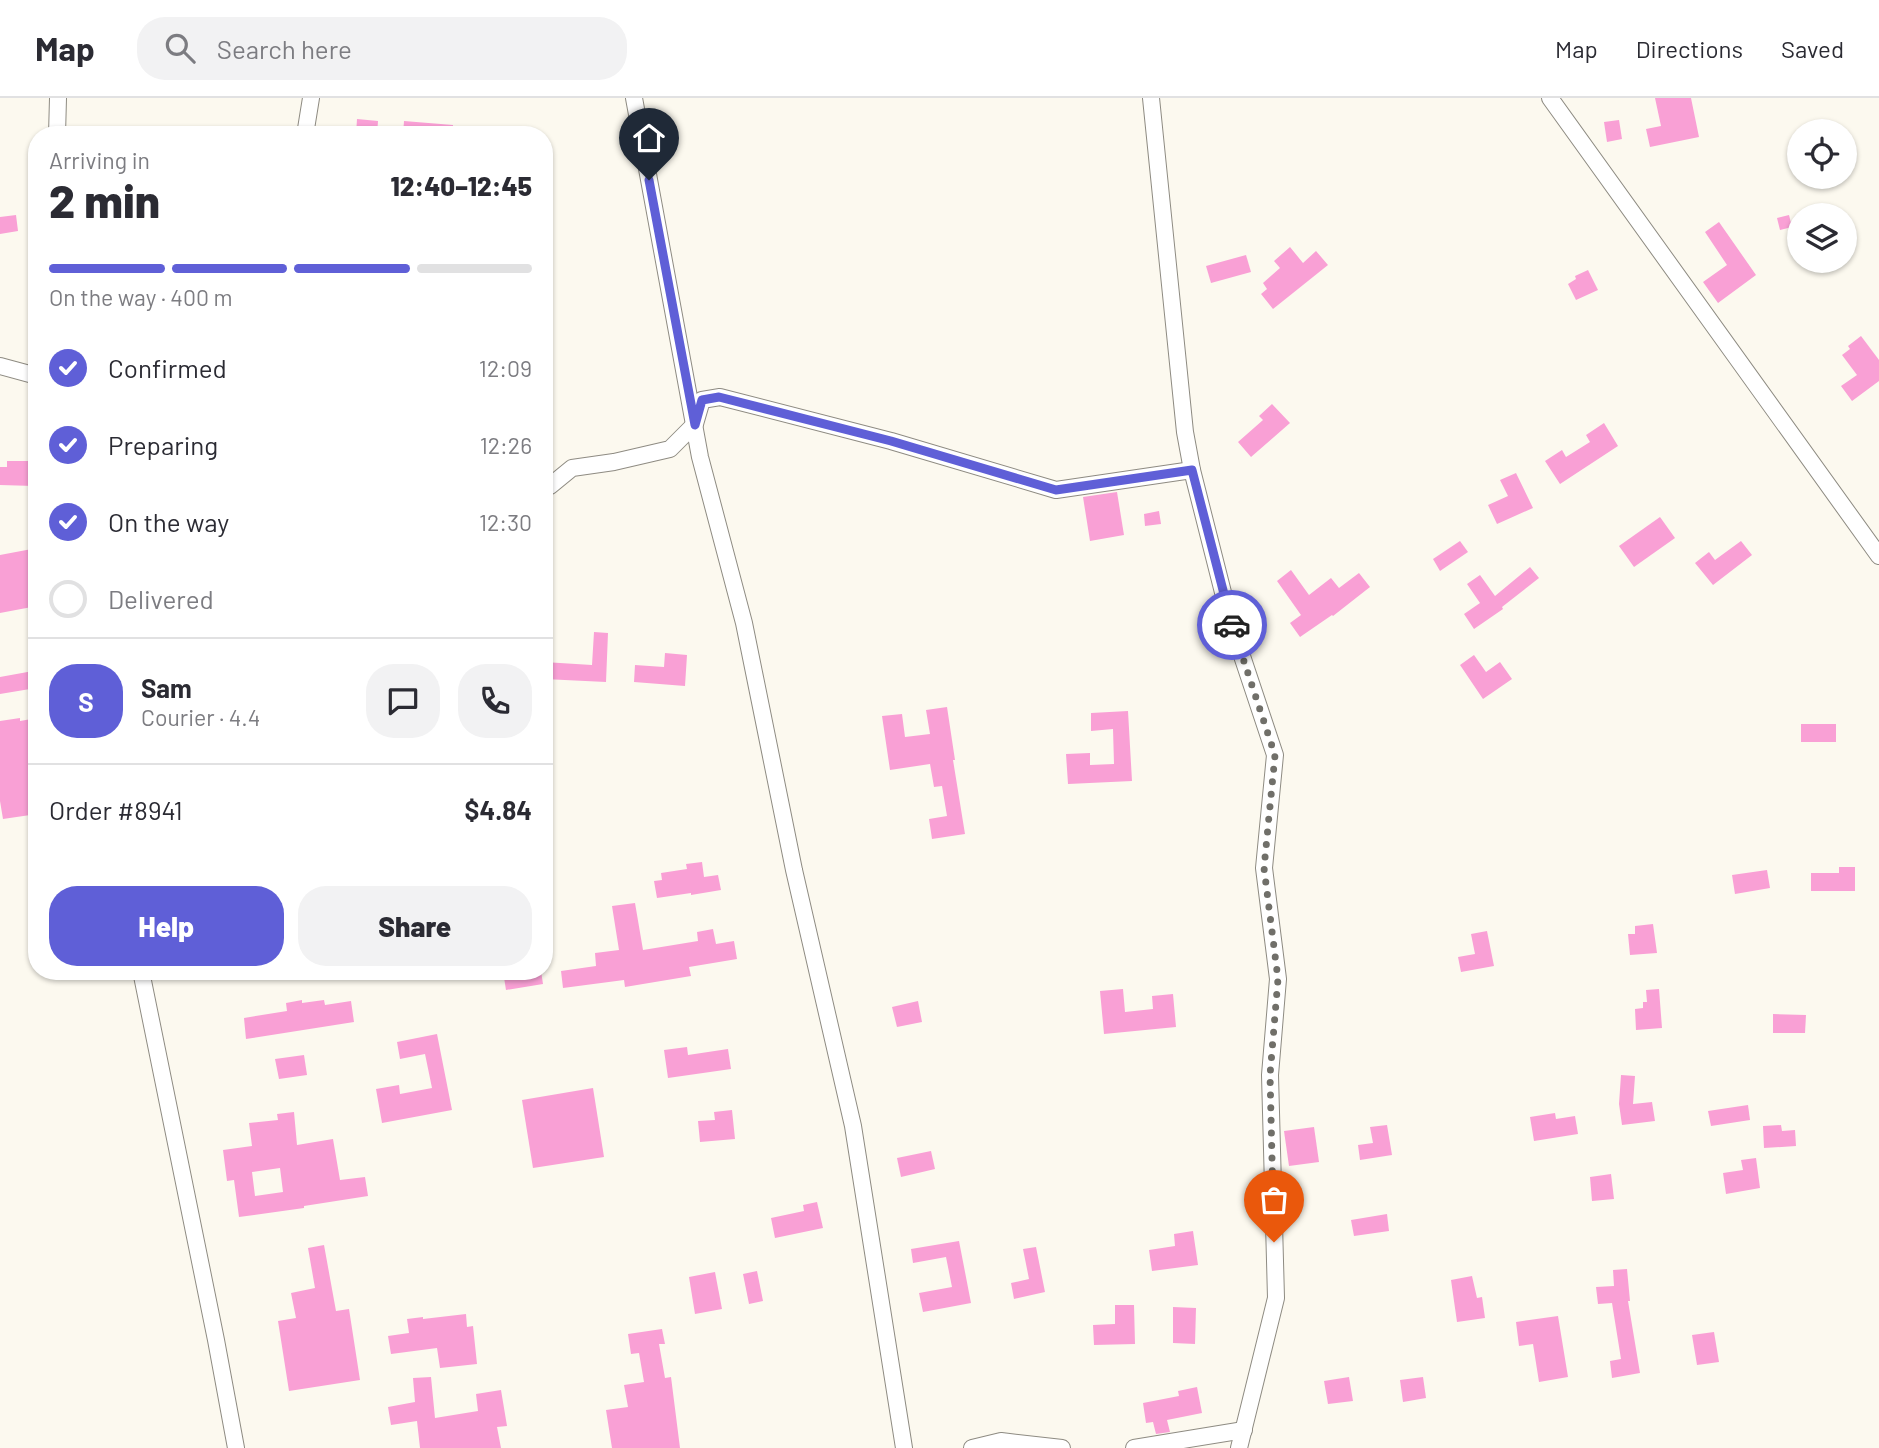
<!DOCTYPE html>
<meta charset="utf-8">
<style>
:root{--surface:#fff;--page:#f2f2f3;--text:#2b2b33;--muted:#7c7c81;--line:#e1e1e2;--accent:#5f5fd7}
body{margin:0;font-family:Barlow,sans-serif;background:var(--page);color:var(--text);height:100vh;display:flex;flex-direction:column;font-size:26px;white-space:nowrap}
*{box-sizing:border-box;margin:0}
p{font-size:23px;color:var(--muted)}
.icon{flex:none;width:38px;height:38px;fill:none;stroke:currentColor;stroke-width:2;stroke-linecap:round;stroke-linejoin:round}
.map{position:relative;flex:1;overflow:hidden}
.drawer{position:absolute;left:28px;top:28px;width:525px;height:854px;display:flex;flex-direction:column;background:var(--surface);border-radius:28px;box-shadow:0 2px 5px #0004}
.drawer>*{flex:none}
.buttons{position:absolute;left:1787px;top:21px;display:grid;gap:14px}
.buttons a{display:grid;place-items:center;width:70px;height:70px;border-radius:50%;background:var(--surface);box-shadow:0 2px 5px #0004;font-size:35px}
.pin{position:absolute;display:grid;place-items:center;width:60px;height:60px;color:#fff;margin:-72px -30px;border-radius:50% 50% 50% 0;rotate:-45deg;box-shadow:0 0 7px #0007}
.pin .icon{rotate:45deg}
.courier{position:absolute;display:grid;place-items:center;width:70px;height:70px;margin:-35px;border:5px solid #5f5fd7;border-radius:50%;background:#fff;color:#222;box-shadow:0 2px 9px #0007}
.headline em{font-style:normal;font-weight:800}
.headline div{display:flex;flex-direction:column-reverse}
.headline{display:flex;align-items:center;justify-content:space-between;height:119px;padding:0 21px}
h1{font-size:46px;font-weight:800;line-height:52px}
.bar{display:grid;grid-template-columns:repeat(4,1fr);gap:10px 7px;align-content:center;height:84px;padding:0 21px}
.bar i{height:9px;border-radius:5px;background:var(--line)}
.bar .active{background:var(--accent)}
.bar p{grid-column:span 4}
.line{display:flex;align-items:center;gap:18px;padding:0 21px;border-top:2px solid var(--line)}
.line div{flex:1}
.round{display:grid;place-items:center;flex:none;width:74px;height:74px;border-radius:28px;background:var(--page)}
ol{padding:0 21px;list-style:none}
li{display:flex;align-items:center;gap:21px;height:77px}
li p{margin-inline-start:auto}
li .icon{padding:7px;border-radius:50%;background:var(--accent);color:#fff;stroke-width:4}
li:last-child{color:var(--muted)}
li i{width:38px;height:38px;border:4px solid var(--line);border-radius:50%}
.button{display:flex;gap:14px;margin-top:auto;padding:14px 21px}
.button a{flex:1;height:80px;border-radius:28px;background:var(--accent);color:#fff;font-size:28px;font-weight:800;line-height:80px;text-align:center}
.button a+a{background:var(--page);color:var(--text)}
header{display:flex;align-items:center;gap:42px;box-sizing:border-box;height:98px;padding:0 35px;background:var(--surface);border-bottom:2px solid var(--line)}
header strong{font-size:33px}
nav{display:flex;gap:38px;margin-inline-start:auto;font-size:24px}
.search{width:490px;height:63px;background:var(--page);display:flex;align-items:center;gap:18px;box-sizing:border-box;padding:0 24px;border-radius:28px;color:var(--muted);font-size:26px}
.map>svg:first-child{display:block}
.building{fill:#f9a0d5;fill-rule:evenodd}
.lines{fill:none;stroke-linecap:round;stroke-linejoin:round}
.street-casing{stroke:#8e8b82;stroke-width:18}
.street{stroke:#fff;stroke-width:16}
.done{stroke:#706f69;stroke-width:7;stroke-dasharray:0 12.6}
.route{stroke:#5f5fd7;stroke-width:9}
</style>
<header>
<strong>Map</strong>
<div class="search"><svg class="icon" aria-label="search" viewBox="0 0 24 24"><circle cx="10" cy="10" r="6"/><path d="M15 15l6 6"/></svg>Search here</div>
<nav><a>Map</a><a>Directions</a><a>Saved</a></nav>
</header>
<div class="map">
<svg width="1879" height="1350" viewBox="0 0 1879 1350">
<rect width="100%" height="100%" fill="#fcf9ef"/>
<g class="building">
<polygon points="1655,0 1691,0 1699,39 1650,49 1646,31 1661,28"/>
<polygon points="357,21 378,23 377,37 356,37"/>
<polygon points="1619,22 1622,41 1607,44 1604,24"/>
<polygon points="404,23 453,27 453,37 403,37"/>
<polygon points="16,117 18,133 0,136 0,119"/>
<polygon points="1789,117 1792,129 1780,132 1777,120"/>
<polygon points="1719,124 1756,177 1718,205 1703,184 1727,167 1705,134"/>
<polygon points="1290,149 1303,165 1316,153 1328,167 1273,211 1261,196 1267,191 1263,185 1280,170 1274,163"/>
<polygon points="1246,157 1251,174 1211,185 1206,168"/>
<polygon points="1588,172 1598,192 1576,202 1568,186 1576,181 1575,178"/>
<polygon points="1861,238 1879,262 1879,283 1852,303 1841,288 1857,277 1842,257 1850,251 1848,248"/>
<polygon points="1272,306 1290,325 1251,359 1238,344 1263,322 1259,318"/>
<polygon points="1604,325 1618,348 1560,386 1545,363 1562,352 1566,359 1590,344 1586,337"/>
<polygon points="7,363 34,363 34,388 0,387 0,369 7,369"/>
<polygon points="1516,375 1533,410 1497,426 1488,407 1508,398 1500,382"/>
<polygon points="1117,394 1124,437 1090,443 1083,399"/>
<polygon points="1159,413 1161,426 1145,428 1144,416"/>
<polygon points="1660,419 1675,440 1634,469 1619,448"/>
<polygon points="1460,443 1468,454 1440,473 1433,461"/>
<polygon points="1741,443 1752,457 1713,487 1695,465 1709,454 1715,462"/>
<polygon points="37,450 37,471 31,472 37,508 0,515 0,457"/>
<polygon points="1530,469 1539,480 1502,509 1503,511 1474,531 1464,516 1480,505 1467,486 1480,477 1495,498"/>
<polygon points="1291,472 1309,497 1331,480 1339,490 1359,475 1370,489 1333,518 1332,517 1300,539 1290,525 1301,517 1277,483"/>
<polygon points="594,534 608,535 606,584 544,581 544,564 592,567"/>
<polygon points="665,555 687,557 685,588 634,584 635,567 664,569"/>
<polygon points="1474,557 1486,574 1500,564 1512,581 1483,601 1460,567"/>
<polygon points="33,573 36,590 0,596 0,579"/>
<polygon points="947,609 955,662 953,662 965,736 932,741 929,721 947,718 942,688 934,689 930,666 890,672 882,618 902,616 905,639 930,636 926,612"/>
<polygon points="1128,613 1132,683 1068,686 1066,656 1090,655 1090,667 1114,666 1113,631 1091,633 1091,615"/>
<polygon points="20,620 20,623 37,620 37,641 29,642 37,684 37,716 3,721 0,703 0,623"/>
<rect x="1801" y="626" width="35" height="18"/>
<polygon points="702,764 704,779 718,777 721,792 691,797 691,795 657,800 654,783 662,782 661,775 687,771 686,766"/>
<polygon points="1839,769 1855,769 1855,793 1811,793 1811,775 1839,775"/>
<polygon points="1767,772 1770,790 1735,796 1732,777"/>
<polygon points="635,805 643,852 698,843 697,834 713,831 716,846 734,843 737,861 689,869 691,878 625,889 624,882 563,890 561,873 596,868 595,855 619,852 612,808"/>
<polygon points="1653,826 1657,855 1630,857 1628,836 1635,836 1635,828"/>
<polygon points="1487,833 1494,868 1461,874 1458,859 1475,856 1471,836"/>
<polygon points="503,873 541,873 543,886 506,892"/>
<polygon points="1123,891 1125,914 1153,911 1152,898 1173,896 1176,929 1104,936 1100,893"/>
<polygon points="1659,891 1662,930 1636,932 1635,911 1643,910 1643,904 1647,904 1646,892"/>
<polygon points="302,902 302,905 324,902 325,907 351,903 354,924 246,941 244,920 287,913 286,905"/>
<polygon points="918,903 922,924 897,929 892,909"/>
<polygon points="1773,916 1806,917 1805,935 1773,935"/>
<polygon points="437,936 452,1012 382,1025 376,991 399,987 400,996 432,990 425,956 400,961 397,944"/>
<polygon points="687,949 688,957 728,951 731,971 668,980 664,952"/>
<polygon points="304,957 307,977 279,981 275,961"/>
<polygon points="1621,977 1635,978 1633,1006 1652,1004 1655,1023 1622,1027 1619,1006"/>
<polygon points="593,990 604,1059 533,1070 522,1002"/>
<polygon points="1748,1007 1750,1022 1711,1028 1708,1013"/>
<polygon points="732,1012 735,1041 700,1044 698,1023 715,1022 714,1014"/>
<path d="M294 1014 297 1047 333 1041 340 1082 365 1079 368 1098 304 1108V1110L239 1119 234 1082 227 1083 223 1052 252 1048 249 1025 278 1022 277 1016ZM280 1070 283 1094 255 1098 252 1074Z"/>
<polygon points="1555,1015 1556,1021 1575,1018 1578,1036 1534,1043 1530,1019"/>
<polygon points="1387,1027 1392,1057 1360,1062 1358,1047 1373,1045 1370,1029"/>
<polygon points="1781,1027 1782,1033 1795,1032 1796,1048 1764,1050 1763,1028"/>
<polygon points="1314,1029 1319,1064 1289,1068 1284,1033"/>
<polygon points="931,1053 935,1071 901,1079 897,1060"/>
<polygon points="1756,1060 1760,1090 1726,1096 1723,1075 1743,1072 1741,1062"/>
<polygon points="1611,1076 1614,1101 1592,1103 1590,1079"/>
<polygon points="817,1104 823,1130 775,1140 771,1120 804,1113 803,1107"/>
<polygon points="1387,1116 1389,1133 1354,1138 1351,1122"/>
<polygon points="1193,1133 1198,1167 1152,1173 1149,1152 1175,1148 1174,1136"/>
<polygon points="959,1143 971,1205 923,1214 919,1195 952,1189 946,1159 913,1165 911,1151"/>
<polygon points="324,1147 336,1213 349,1211 360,1282 289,1293 278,1223 296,1220 291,1195 315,1190 308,1150"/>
<polygon points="1036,1149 1045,1194 1014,1201 1011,1185 1029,1181 1023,1151"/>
<polygon points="1627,1171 1630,1203 1628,1203 1640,1275 1612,1280 1610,1263 1621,1261 1612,1205 1598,1206 1596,1189 1614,1188 1613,1172"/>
<polygon points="757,1173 763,1203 749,1206 743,1176"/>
<polygon points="715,1174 722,1211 695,1216 689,1179"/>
<polygon points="1472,1178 1477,1200 1482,1199 1485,1220 1457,1224 1451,1182"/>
<polygon points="1115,1207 1134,1207 1135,1246 1094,1247 1093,1227 1115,1226"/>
<polygon points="1173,1209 1196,1210 1195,1246 1173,1245"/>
<polygon points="466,1216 467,1229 473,1228 477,1266 440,1270 437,1250 391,1256 388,1238 409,1235 407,1221 423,1219 423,1221"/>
<polygon points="1558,1218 1568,1279 1539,1284 1533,1246 1519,1248 1516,1224"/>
<polygon points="662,1231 665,1246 659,1246 665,1280 671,1279 680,1350 612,1350 606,1312 628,1309 624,1287 644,1284 639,1255 631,1256 628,1236"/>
<polygon points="1714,1234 1719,1264 1697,1267 1692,1237"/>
<polygon points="431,1279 435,1320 478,1313 476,1296 501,1292 507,1328 497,1329 501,1350 420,1350 417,1323 391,1327 388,1309 415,1304 413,1280"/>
<polygon points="1349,1279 1353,1303 1328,1306 1324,1283"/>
<polygon points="1423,1279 1426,1300 1403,1304 1400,1282"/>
<polygon points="1197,1289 1202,1315 1167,1322 1170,1334 1156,1336 1153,1324 1146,1325 1143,1305 1179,1298 1178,1293"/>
</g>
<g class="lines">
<defs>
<g id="street">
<polyline points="634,0 700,359 744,525 794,772 853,1028 904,1350"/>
<polyline points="1151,0 1185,334 1192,372 1230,522 1275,657 1264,770 1278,881 1270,977 1276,1200 1239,1350"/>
<polyline points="1550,0 1879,458"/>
<polyline points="57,37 58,0"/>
<polyline points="305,37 311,0"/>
<polyline points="0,268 37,278"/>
<polyline points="544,389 550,388 572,370 614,364 670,351 695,326 702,302 720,299 891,343 1056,392 1192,372"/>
<polyline points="141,873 216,1242 236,1350"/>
<polyline points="972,1350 1001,1343 1062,1350"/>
<polyline points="1134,1350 1244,1332"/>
</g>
</defs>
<use href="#street" class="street-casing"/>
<use href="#street" class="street"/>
</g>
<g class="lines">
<polyline class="done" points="1232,527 1275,657 1264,770 1278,881 1270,977 1274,1144"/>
<polyline class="route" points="649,82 695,327 702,302 719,299 891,343 1056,392 1192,372 1232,527"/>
</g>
</svg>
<div class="buttons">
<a><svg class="icon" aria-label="locate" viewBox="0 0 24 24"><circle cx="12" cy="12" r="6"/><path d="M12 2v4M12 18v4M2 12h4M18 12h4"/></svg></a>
<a><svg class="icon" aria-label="layers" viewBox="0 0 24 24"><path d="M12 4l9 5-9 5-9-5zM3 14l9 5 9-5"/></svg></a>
</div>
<div class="pin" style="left:1274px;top:1144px;background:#ea580c"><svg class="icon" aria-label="bag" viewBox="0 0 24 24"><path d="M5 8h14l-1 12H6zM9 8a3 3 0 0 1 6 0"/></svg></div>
<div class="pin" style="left:649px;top:82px;background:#1f2937"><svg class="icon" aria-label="home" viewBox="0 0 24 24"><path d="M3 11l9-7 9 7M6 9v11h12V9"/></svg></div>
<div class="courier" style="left:1232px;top:527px"><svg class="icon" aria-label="car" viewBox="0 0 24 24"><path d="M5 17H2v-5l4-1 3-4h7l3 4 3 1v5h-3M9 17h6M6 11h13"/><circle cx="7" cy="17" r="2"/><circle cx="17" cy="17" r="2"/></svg></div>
<section class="drawer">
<div class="headline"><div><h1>2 min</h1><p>Arriving in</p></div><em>12:40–12:45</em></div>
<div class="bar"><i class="active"></i><i class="active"></i><i class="active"></i><i></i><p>On the way · 400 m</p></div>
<ol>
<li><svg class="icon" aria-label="check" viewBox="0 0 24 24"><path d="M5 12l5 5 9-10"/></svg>Confirmed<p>12:09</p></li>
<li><svg class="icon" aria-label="check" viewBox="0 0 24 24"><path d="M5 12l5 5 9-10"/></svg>Preparing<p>12:26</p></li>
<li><svg class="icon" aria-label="check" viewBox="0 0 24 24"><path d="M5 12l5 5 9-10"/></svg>On the way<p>12:30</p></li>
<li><i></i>Delivered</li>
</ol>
<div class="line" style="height:126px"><b class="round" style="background:var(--accent);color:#fff">S</b><div><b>Sam</b><p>Courier · 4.4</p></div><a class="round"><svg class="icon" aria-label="chat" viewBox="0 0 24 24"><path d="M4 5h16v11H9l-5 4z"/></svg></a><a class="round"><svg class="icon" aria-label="phone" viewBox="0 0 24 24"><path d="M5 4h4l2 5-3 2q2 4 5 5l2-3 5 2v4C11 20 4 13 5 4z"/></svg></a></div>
<div class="line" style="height:91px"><div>Order #8941</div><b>$4.84</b></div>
<div class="button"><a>Help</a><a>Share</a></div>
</section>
</div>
